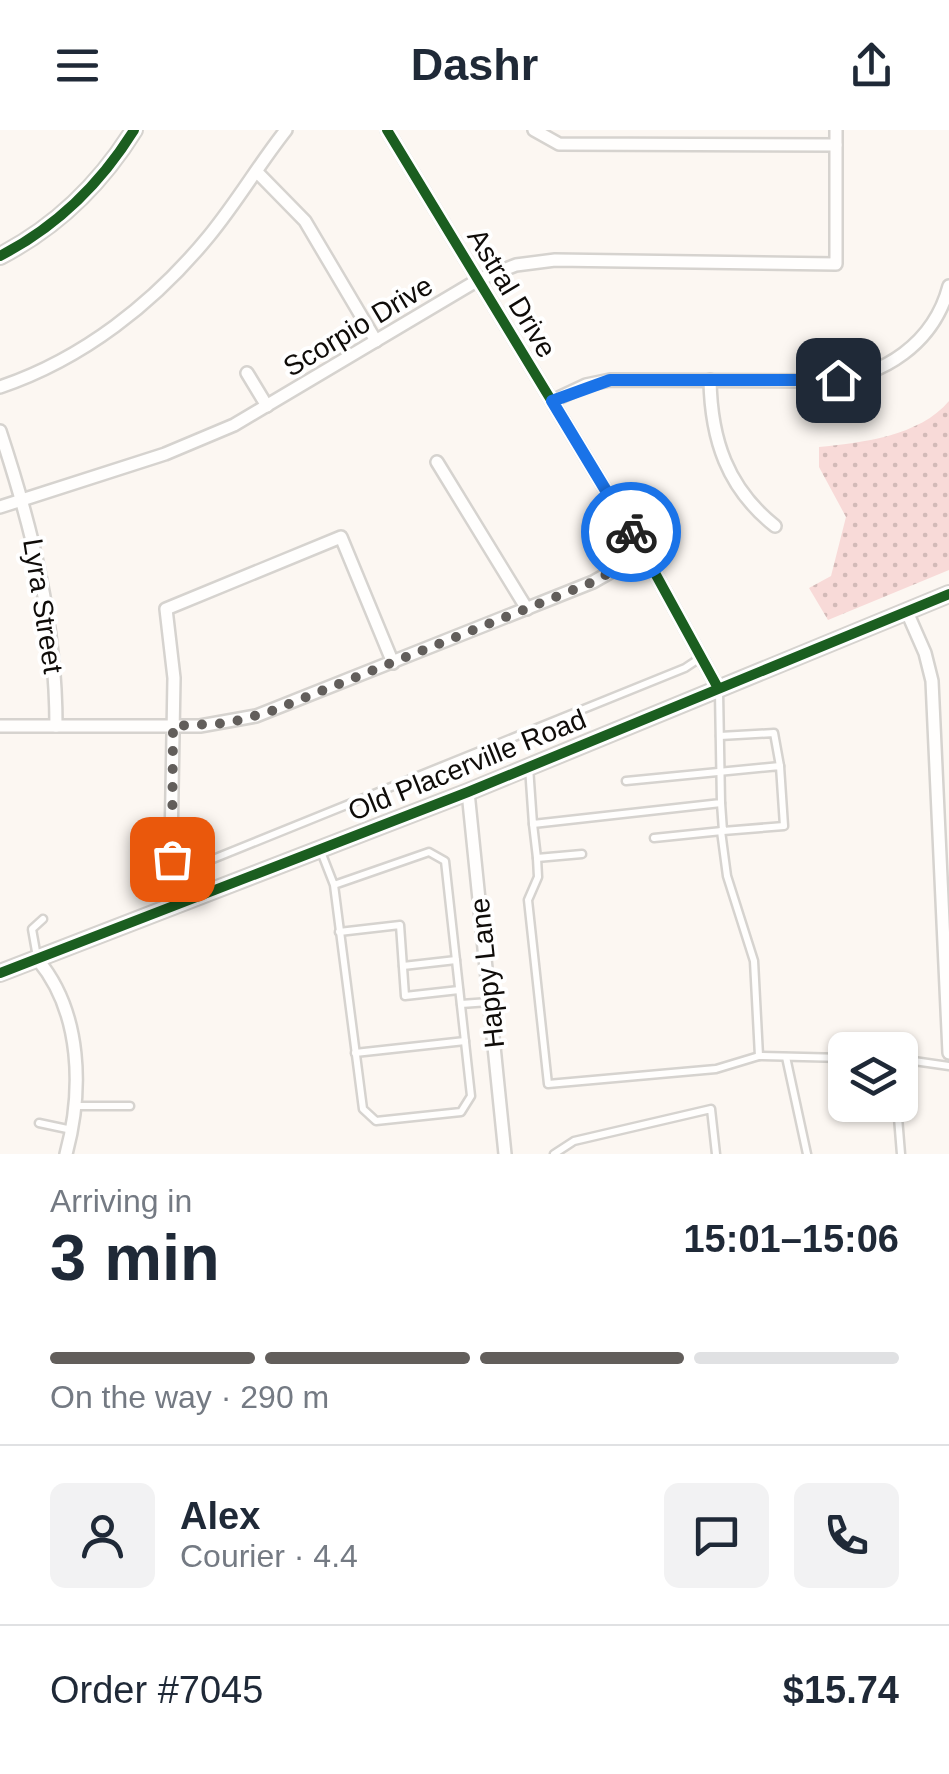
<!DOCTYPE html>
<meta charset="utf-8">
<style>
:root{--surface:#fff;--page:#f2f2f3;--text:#1f2937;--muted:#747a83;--line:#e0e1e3;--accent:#625e5b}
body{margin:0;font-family:Helvetica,sans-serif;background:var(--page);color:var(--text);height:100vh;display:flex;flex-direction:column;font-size:38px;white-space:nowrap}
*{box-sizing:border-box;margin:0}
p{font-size:32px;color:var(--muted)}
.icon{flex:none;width:55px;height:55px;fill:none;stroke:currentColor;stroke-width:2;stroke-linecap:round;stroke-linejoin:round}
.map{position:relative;height:1024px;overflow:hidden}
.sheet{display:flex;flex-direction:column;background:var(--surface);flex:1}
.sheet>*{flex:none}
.buttons{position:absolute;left:828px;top:902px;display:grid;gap:20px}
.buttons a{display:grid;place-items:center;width:90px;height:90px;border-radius:15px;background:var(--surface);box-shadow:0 2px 8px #0004;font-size:50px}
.pin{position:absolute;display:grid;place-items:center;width:85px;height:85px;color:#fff;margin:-42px;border-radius:20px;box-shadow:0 5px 15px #0006}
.courier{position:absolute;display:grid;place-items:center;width:100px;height:100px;margin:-50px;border:8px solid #1a73e8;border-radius:50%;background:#fff;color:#222;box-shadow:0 2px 12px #0007}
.head em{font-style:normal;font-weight:800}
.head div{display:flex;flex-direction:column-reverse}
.head{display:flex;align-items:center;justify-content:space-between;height:170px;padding:0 50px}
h1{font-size:65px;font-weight:800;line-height:75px}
.bar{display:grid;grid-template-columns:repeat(4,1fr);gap:15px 10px;align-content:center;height:120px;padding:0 50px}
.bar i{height:12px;border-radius:8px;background:var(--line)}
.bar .current{background:var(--accent)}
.bar p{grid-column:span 4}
.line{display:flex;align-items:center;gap:25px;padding:0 50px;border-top:2px solid var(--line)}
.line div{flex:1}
.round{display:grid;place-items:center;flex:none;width:105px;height:105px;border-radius:15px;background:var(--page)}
header{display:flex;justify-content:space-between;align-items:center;height:130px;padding:0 50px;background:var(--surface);font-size:45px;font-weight:800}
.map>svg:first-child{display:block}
.green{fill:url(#green-dots)}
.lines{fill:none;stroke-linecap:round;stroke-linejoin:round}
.lane-casing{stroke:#d6d3cf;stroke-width:11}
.street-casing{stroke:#d6d3cf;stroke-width:16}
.secondary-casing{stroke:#d6d3cf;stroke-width:20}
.lane{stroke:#fffefd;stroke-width:6}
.street{stroke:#fffefd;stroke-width:11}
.secondary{stroke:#faf7f5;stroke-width:15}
.cycleway-casing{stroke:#fff;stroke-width:16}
.cycleway{stroke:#1b5e20;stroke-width:10}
.done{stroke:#625e5b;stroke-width:10;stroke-dasharray:0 18}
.route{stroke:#1a73e8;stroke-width:12}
.labels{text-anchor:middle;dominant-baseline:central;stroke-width:8;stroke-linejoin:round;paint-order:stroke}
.street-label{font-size:28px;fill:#0f0c09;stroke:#fff}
</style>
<header><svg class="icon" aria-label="menu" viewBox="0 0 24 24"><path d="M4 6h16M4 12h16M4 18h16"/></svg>Dashr<svg class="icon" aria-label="share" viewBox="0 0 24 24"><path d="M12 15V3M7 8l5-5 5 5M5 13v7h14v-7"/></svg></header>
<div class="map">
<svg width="949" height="1024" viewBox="0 0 949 1024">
<defs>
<pattern id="green-dots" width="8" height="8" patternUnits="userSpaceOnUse" patternTransform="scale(2.5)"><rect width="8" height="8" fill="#f8dad8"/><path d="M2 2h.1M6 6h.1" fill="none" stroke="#d3bab8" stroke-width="1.8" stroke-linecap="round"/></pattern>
</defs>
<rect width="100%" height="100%" fill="#fcf7f2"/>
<path class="green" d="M949 271V440L828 490 809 458 831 446 846 387 819 337V317C861 313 920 306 949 271Z"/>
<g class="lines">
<defs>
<g id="lane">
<polyline points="720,606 774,603 780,636"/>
<polyline points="529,637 533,694 721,673 719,562"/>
<polyline points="626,651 780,636 784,696 723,701 721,673"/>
<polyline points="533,694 537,728 582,724"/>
<polyline points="654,708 722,701"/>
<polyline points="320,719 334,755 363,979 376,991 461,982 471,966 445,731 429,722 334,755"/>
<polyline points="537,728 538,747 528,770 548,954 716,939 759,926 754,831 727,746 721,701"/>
<polyline points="176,744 685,538 700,528"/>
<polyline points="339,802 400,795 405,866 459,860"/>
<polyline points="37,827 32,799 43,789"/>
<polyline points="403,836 456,830"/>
<polyline points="461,874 489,872"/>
<polyline points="355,923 465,911"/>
<polyline points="759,926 845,928"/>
<polyline points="786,927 807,1024"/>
<polyline points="900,929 949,936"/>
<polyline points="897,975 901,1024"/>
<polyline points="76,976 130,976"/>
<polyline points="39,993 72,1000"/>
<polyline points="554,1024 574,1011 711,979 716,1024"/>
</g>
<g id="street">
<polyline points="387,0 644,423 718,558"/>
<polyline points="534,0 559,14 836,15"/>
<polyline points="257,42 305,91 376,211"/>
<polyline points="247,243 267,276"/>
<path d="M710 250C711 309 727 358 775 396"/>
<path d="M0 257C83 229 154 173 209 106 237 72 259 34 286 0"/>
<path d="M552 271 586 255 610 250 827 251C884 247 934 213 949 156"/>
<path d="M0 301C32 398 56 492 56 596"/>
<polyline points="437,332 527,479"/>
<polyline points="0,377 165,324 234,295 478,150 516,135 555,130 836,134 836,0"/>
<polyline points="907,482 925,523 932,551 949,923"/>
<polyline points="0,596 200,596 256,586 593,452 644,423"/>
<polyline points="468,662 505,1024"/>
<polyline points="185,768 171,717 174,548 166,479 341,407 393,533"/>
<path d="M38 830C82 883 83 961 66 1024"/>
</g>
<g id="secondary">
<path d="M0 126C56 97 101 53 134 0"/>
<polyline points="0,843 468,662 949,464"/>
</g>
</defs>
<use href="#lane" class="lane-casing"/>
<use href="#street" class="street-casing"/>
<use href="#secondary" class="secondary-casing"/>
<use href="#lane" class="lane"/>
<use href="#street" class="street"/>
<use href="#secondary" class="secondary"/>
<defs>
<g id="cycleway">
<polyline points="387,0 644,423 718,558"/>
<path d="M0 126C56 97 101 53 134 0"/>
<polyline points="0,843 468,662 949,464"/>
</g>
</defs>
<use href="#cycleway" class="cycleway-casing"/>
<use href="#cycleway" class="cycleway"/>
</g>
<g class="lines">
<polyline class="done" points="172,729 173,596 228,593 269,582 593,452 644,423 631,402"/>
<polyline class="route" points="631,402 552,271 610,250 838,250"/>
</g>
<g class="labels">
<g class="street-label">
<text transform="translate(512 163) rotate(59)">Astral Drive</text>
<text transform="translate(358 196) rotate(-31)">Scorpio Drive</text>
<text transform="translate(43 476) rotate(81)">Lyra Street</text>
<text transform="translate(467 635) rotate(-22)">Old Placerville Road</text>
<text transform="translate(487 843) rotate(-96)">Happy Lane</text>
</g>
</g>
</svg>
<div class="buttons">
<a><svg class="icon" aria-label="layers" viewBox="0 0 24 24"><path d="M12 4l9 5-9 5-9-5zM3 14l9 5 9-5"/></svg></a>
</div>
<div class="pin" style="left:172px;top:729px;background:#ea580c"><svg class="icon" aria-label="bag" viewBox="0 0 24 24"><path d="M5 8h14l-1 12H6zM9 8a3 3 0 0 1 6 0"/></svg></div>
<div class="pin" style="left:838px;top:250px;background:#1f2937"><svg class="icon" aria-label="home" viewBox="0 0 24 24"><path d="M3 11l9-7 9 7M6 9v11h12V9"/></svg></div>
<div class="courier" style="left:631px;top:402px"><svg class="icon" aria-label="bike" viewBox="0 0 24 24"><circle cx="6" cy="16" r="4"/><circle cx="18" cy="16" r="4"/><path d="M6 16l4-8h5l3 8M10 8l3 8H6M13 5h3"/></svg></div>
</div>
<section class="sheet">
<div class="head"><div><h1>3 min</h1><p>Arriving in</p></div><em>15:01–15:06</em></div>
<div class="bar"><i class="current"></i><i class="current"></i><i class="current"></i><i></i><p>On the way · 290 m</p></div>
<div class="line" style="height:180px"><a class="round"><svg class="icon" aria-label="person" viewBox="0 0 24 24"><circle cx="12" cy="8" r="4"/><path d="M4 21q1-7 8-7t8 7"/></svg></a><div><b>Alex</b><p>Courier · 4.4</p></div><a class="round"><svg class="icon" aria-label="chat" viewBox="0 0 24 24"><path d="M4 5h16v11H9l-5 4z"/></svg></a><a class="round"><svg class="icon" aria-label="phone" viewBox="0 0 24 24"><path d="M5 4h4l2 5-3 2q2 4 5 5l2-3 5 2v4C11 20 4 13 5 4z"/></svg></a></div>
<div class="line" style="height:130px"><div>Order #7045</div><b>$15.74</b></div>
</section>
